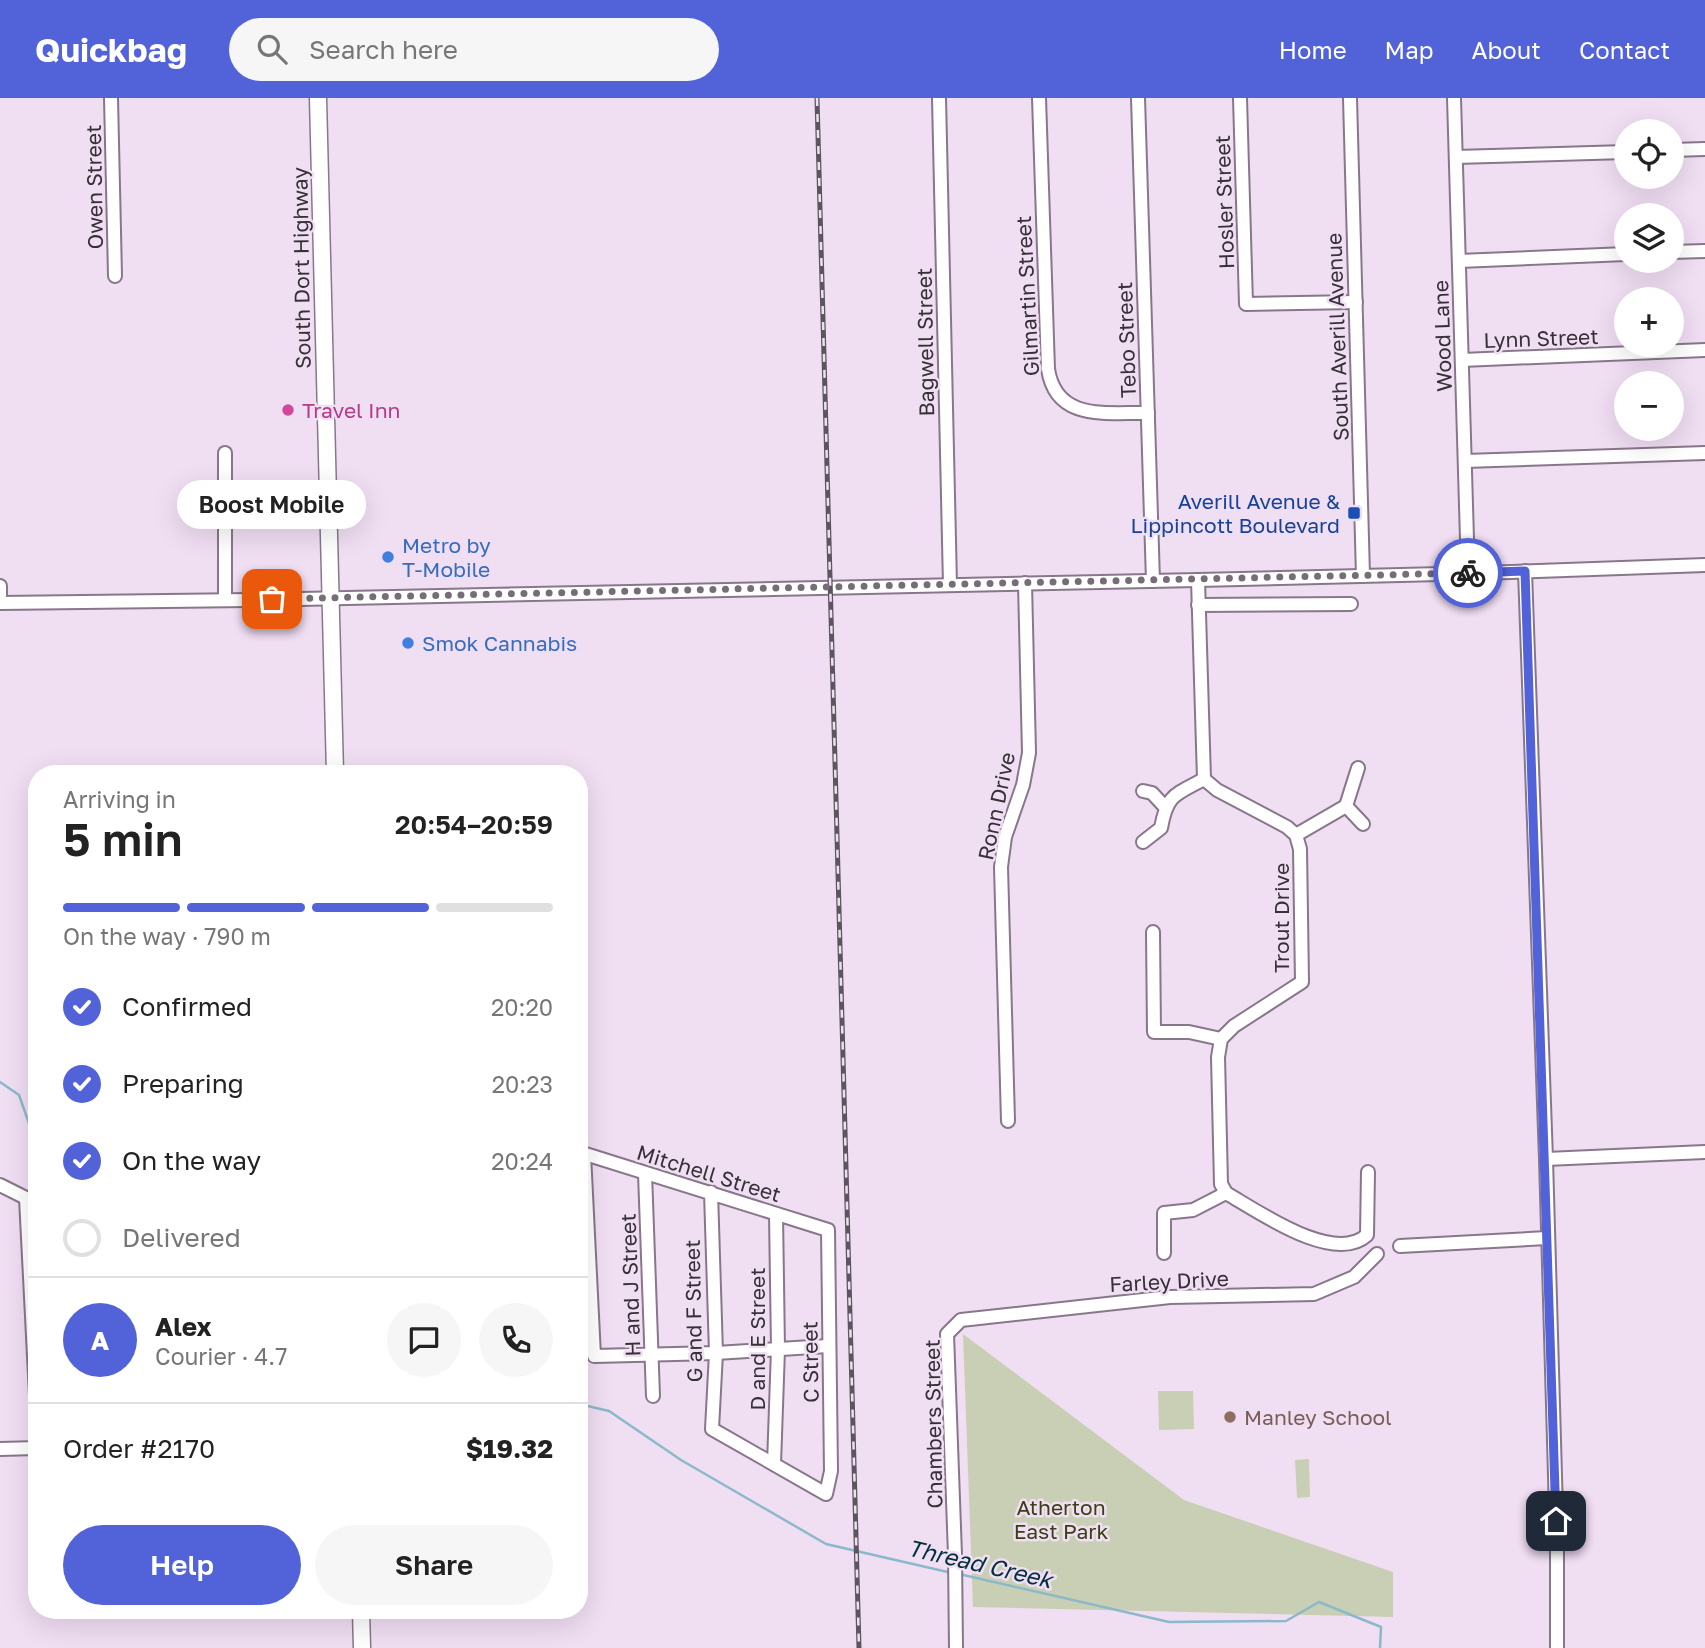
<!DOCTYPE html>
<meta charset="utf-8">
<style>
:root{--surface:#fff;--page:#f6f6f6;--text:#222;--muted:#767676;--line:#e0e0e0;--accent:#5262d8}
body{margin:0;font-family:"Golos Text",sans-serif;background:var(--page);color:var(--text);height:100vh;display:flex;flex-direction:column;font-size:26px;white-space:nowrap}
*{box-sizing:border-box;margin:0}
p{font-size:23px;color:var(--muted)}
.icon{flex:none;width:38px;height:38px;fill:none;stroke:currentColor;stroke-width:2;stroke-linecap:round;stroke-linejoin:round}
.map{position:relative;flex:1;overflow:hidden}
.details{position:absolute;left:28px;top:667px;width:560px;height:854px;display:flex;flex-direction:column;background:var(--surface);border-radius:28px;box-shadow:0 7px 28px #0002}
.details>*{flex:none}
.tools{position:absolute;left:1614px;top:21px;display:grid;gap:14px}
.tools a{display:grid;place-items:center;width:70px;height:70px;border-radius:50%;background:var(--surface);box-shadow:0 7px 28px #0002;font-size:35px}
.pin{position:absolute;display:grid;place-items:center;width:60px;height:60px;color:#fff;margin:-30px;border-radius:14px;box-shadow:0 4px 10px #0006}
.courier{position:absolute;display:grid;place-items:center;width:70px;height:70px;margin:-35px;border:5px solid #5262d8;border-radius:50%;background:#fff;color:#222;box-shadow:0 2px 9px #0007}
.bubble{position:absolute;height:49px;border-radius:24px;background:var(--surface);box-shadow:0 7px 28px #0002;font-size:23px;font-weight:600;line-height:49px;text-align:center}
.summary em{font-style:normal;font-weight:600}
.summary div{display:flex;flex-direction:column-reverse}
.summary{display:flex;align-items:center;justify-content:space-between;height:119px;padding:0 35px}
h1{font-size:46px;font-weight:600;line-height:52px}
.bar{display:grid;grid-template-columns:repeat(4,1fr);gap:10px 7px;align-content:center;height:84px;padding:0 35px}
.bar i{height:9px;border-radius:5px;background:var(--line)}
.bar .on{background:var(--accent)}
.bar p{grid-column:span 4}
.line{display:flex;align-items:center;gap:18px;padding:0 35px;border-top:2px solid var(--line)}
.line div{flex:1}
.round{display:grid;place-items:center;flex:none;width:74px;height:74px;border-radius:37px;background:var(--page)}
ol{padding:0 35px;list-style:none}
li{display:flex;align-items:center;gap:21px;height:77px}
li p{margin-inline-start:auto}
li .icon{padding:7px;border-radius:50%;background:var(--accent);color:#fff;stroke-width:4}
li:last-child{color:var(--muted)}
li i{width:38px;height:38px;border:4px solid var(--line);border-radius:50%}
.cta{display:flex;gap:14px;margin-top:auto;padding:14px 35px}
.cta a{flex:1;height:80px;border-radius:42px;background:var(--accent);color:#fff;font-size:28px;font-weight:600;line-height:80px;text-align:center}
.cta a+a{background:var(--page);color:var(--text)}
header{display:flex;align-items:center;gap:42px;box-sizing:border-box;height:98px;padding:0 35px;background:var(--accent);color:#fff}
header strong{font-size:33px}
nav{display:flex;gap:38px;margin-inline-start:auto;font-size:24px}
.search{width:490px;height:63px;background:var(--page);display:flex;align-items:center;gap:18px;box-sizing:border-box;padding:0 24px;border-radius:38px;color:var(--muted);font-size:26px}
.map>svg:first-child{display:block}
.green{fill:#c9cfb4}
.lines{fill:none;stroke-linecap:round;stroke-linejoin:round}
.stream{stroke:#8bb9ca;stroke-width:2.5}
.minor-casing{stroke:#88778a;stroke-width:16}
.major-casing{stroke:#88778a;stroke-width:19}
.minor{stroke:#fff;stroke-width:12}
.major{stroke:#fff;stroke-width:16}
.rail-casing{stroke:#5c545e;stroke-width:5}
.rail{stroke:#f0def3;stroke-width:2.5;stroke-dasharray:8;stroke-linecap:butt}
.done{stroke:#776d79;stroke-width:7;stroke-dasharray:0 12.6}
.route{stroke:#5262d8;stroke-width:9}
.hotel-dot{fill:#d1479c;stroke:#f0def3;stroke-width:2.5}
.transit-dot{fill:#1a4fb4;stroke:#f0def3;stroke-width:2.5}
.shop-dot{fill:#3f7fe0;stroke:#f0def3;stroke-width:2.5}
.education-dot{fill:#8d6e63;stroke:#f0def3;stroke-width:2.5}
.labels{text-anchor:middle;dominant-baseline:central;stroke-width:5;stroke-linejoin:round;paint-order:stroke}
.street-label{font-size:21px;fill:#363037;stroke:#f0def3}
.hotel-label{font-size:21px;fill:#b23c85;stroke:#f0def3;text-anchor:start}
.transit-label{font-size:21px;fill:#164399;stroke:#f0def3;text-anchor:end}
.shop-label{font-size:21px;fill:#366cbe;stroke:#f0def3;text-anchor:start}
.education-label{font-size:21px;fill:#785e54;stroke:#f0def3;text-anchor:start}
.park-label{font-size:21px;fill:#3a4012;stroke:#f0def3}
.water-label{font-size:23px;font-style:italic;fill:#04303e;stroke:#f0def3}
</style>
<header>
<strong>Quickbag</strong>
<div class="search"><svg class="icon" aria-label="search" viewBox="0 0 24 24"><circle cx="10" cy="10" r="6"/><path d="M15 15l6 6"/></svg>Search here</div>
<nav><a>Home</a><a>Map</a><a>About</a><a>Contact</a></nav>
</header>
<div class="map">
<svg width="1705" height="1550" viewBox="0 0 1705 1550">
<rect width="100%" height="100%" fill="#f0def3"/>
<g class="green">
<polygon points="963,1236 1184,1402 1393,1474 1393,1519 973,1509"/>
<polygon points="1158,1293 1193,1293 1194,1331 1159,1332"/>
<polygon points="1309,1361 1310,1399 1297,1400 1295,1362"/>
</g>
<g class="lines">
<g class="stream">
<polyline points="0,984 19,997 37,1048"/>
<polyline points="579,1306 609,1313 681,1362 826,1446 952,1475"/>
<polyline points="959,1476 1169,1524 1286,1523 1319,1504 1381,1529 1380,1550"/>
</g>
<defs>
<g id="minor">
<polyline points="111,0 115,178"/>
<polyline points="939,0 950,487"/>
<path d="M1039 0 1048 271C1056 324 1107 314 1148 315"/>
<polyline points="1138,0 1153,483"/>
<polyline points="1240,0 1246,206 1356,204"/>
<polyline points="1350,0 1363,478"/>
<polyline points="1454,0 1468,475"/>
<polyline points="1671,52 1705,51"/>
<polyline points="1456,59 1626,54"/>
<polyline points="1671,154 1705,153"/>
<polyline points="1459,163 1626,156"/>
<polyline points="1462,262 1705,252"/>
<polyline points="225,355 225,502"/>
<polyline points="1465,363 1705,355"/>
<polyline points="1525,473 1546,1061 1557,1448 1557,1550"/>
<path d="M1198 482 1204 681 1217 692 1287 729 1296 737 1300 751 1302 884 1234 928 1221 941 1218 959 1221 1086 1226 1095C1259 1114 1334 1167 1367 1137L1368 1074"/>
<polyline points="0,488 0,505"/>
<polyline points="0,505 249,502 1198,482 1481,475 1705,467"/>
<polyline points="1198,507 1351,506"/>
<polyline points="1143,693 1152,695 1165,709"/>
<polyline points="1346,708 1358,670"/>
<polyline points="1346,708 1363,726"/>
<polyline points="1296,737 1346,708"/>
<path d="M1143 744 1161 730C1167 696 1175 697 1204 681"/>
<polyline points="1153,834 1154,934 1189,934 1221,941"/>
<polyline points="1008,1023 1001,769 1005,739 1023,687 1029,655 1025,485"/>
<polyline points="579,1054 828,1132 831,1373 826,1396 712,1331 716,1255 711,1094"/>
<polyline points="584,1056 594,1258 716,1255 828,1248"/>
<polyline points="1546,1061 1705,1054"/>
<polyline points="645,1075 653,1298"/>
<polyline points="0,1087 26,1100 37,1317"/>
<polyline points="1400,1148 1547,1140"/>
<polyline points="1164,1155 1164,1115 1193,1112 1226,1095"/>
<polyline points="0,1351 37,1350"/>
<polyline points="774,1366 778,1251 776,1116"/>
<polyline points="956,1550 955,1457 947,1236 961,1222 1170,1199 1314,1196 1354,1179 1377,1156"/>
</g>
<g id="major">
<polyline points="318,0 335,676"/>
<polyline points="361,1512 362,1550"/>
</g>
</defs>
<use href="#minor" class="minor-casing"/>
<use href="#major" class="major-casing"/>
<use href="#minor" class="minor"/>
<use href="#major" class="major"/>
<defs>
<polyline id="rail" points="817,0 859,1550"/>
</defs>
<use href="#rail" class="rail-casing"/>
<use href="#rail" class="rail"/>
</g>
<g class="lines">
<polyline class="done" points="272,501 1468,475"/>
<polyline class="route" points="1468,475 1525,473 1556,1423"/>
</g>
<circle class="hotel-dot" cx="288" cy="312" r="7"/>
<rect class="transit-dot" x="1347" y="408" width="14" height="14" rx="3.5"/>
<g class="shop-dot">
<circle cx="388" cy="459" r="7"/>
<circle cx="408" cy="545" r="7"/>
</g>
<circle class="education-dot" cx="1230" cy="1319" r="7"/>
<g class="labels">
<g class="street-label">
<text transform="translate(94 89) rotate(-91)">Owen Street</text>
<text transform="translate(1224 104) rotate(-92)">Hosler Street</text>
<text transform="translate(301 170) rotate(-91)">South Dort Highway</text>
<text transform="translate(1027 198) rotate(-93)">Gilmartin Street</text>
<text transform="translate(1442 238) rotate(-92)">Wood Lane</text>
<text transform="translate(1337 239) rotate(-92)">South Averill Avenue</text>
<text transform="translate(1541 240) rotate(-2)">Lynn Street</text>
<text transform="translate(1126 242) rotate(-92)">Tebo Street</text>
<text transform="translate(925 244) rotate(-91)">Bagwell Street</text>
<text transform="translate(996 708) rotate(-78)">Ronn Drive</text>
<text transform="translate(1281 820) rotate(-90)">Trout Drive</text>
<text transform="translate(709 1075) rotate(17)">Mitchell Street</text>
<text transform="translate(1169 1183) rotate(-3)">Farley Drive</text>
<text transform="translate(630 1187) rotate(-92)">H and J Street</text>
<text transform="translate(693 1213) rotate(-91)">G and F Street</text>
<text transform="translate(757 1241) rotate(-90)">D and E Street</text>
<text transform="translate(810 1264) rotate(-91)">C Street</text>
<text transform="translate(933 1326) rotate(-91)">Chambers Street</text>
</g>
<g class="hotel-label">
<text x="302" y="312">Travel Inn</text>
</g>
<g class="transit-label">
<text x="1340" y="403">Averill Avenue &amp;<tspan x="1340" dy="24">Lippincott Boulevard</tspan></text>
</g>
<g class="shop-label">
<text x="402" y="447">Metro by<tspan x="402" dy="24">T-Mobile</tspan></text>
<text x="422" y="545">Smok Cannabis</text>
</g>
<g class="education-label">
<text x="1244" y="1319">Manley School</text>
</g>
<g class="park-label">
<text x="1061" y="1409">Atherton<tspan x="1061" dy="24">East Park</tspan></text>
</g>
<g class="water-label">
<text transform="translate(980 1465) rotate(13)">Thread Creek</text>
</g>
</g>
</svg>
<div class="tools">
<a><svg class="icon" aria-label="locate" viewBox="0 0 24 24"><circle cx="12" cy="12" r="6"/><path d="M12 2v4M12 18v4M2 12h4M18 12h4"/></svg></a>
<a><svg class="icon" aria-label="layers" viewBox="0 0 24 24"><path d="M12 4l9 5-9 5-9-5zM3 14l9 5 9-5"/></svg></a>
<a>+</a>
<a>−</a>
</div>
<div class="pin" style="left:272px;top:501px;background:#ea580c"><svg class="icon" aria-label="bag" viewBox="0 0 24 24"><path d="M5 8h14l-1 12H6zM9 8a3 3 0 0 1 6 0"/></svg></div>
<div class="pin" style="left:1556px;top:1423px;background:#1f2937"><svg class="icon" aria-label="home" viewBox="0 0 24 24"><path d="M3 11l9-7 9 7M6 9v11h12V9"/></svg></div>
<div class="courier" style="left:1468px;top:475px"><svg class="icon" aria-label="bike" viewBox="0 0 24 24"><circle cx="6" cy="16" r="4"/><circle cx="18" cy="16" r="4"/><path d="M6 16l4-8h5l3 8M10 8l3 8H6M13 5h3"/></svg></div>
<div class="bubble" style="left:177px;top:382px;width:189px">Boost Mobile</div>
<section class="details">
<div class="summary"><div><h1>5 min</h1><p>Arriving in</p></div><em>20:54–20:59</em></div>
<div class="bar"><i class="on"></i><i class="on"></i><i class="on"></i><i></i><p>On the way · 790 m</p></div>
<ol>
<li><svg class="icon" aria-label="check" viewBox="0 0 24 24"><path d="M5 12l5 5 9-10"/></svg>Confirmed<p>20:20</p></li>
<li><svg class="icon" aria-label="check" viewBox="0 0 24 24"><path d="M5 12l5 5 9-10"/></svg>Preparing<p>20:23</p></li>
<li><svg class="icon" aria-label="check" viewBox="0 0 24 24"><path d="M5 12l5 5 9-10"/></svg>On the way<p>20:24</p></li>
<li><i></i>Delivered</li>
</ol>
<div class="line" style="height:126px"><b class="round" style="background:var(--accent);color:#fff">A</b><div><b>Alex</b><p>Courier · 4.7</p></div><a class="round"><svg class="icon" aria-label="chat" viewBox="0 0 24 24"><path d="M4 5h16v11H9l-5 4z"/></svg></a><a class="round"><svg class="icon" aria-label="phone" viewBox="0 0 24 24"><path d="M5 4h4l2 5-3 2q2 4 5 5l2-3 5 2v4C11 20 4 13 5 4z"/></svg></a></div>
<div class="line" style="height:91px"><div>Order #2170</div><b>$19.32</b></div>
<div class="cta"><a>Help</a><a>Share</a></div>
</section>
</div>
